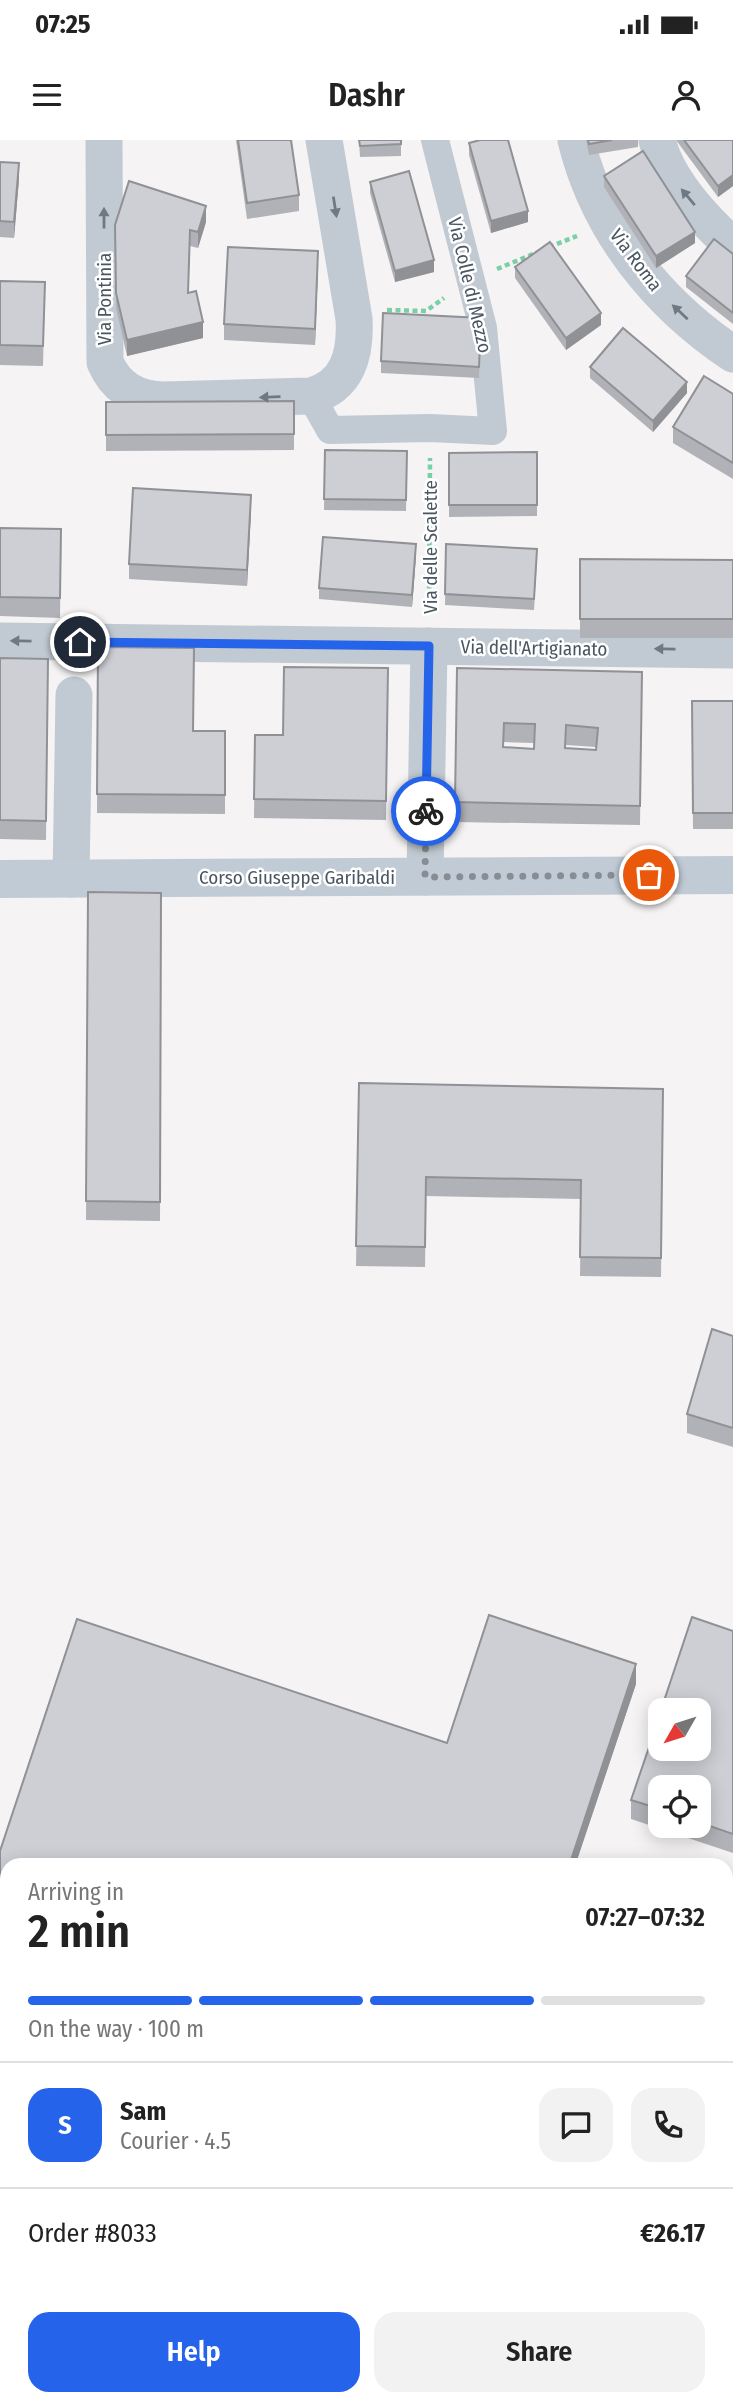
<!DOCTYPE html>
<meta charset="utf-8">
<style>
:root{--surface:#fff;--page:#f2f2f2;--text:#222;--muted:#767676;--line:#e0e0e0;--accent:#2563eb}
body{margin:0;font-family:"Fira Sans Condensed",sans-serif;background:var(--page);color:var(--text);height:100vh;display:flex;flex-direction:column;font-size:26px;white-space:nowrap}
*{box-sizing:border-box;margin:0}
p{font-size:23px;color:var(--muted)}
.icon{flex:none;width:38px;height:38px;fill:none;stroke:currentColor;stroke-width:2;stroke-linecap:round;stroke-linejoin:round}
.map{position:relative;flex:1;overflow:hidden}
.side{position:absolute;left:0px;top:1718px;width:733px;height:548px;display:flex;flex-direction:column;background:var(--surface);border-radius:21px 21px 0 0;box-shadow:0 4px 18px #0003}
.side>*{flex:none}
.needle{width:46px;rotate:231deg}
.fabs{position:absolute;left:648px;top:1558px;display:grid;gap:14px}
.fabs a{display:grid;place-items:center;width:63px;height:63px;border-radius:14px;background:var(--surface);box-shadow:0 4px 18px #0003;font-size:35px}
.pin{position:absolute;display:grid;place-items:center;width:60px;height:60px;color:#fff;margin:-30px;border:4px solid #fff;border-radius:50%;box-shadow:0 2px 7px #0007}
.courier{position:absolute;display:grid;place-items:center;width:70px;height:70px;margin:-35px;border:5px solid #2563eb;border-radius:50%;background:#fff;color:#222;box-shadow:0 2px 9px #0007}
.head em{font-style:normal;font-weight:600}
.head div{display:flex;flex-direction:column-reverse}
.head{display:flex;align-items:center;justify-content:space-between;height:119px;padding:0 28px}
h1{font-size:46px;font-weight:600;line-height:52px}
.bar{display:grid;grid-template-columns:repeat(4,1fr);gap:10px 7px;align-content:center;height:84px;padding:0 28px}
.bar i{height:9px;border-radius:5px;background:var(--line)}
.bar .on{background:var(--accent)}
.bar p{grid-column:span 4}
.line{display:flex;align-items:center;gap:18px;padding:0 28px;border-top:2px solid var(--line)}
.line div{flex:1}
.round{display:grid;place-items:center;flex:none;width:74px;height:74px;border-radius:21px;background:var(--page)}
.button{display:flex;gap:14px;margin-top:auto;padding:14px 28px}
.button a{flex:1;height:80px;border-radius:21px;background:var(--accent);color:#fff;font-size:28px;font-weight:600;line-height:80px;text-align:center}
.button a+a{background:var(--page);color:var(--text)}
.status{display:flex;justify-content:space-between;align-items:center;height:49px;padding:0 35px;background:var(--surface);direction:ltr}
.status svg{height:19px;fill:currentColor}
header{display:flex;justify-content:space-between;align-items:center;height:91px;padding:0 28px;background:var(--surface);font-size:32px;font-weight:600}
.map>svg:first-child{display:block}
.lines{fill:none;stroke-linecap:round;stroke-linejoin:round}
.path{stroke:#7ad0a6;stroke-width:4.5;stroke-dasharray:5 3.5;stroke-linecap:butt}
.pedestrian{stroke:#c1cad2;stroke-width:28}
.minor{stroke:#c1cad2;stroke-width:37}
.secondary{stroke:#c1cbd6;stroke-width:38}
.wall{fill:#b0b2b7;fill-rule:evenodd}
.shaded-wall{fill:#909195}
.building{fill:#cdcfd5;stroke:#909195;stroke-width:2;fill-rule:evenodd}
.oneway{fill:#6e7983}
.done{stroke:#868d94;stroke-width:7;stroke-dasharray:0 12.6}
.route{stroke:#2563eb;stroke-width:9}
.labels{text-anchor:middle;dominant-baseline:central;stroke-width:5;stroke-linejoin:round;paint-order:stroke}
.street-label{font-size:19px;fill:#4a5661;stroke:#fff}
</style>
<div class="status"><b>07:25</b><svg viewBox="0 0 49 12"><path d="M0 12V9h3v3zM5 12V6h3v6zM10 12V3h3v9zM15 12V0h3v12zM26 1h20v11H26zM47 4h2v5h-2z"/></svg></div>
<header><svg class="icon" aria-label="menu" viewBox="0 0 24 24"><path d="M4 6h16M4 12h16M4 18h16"/></svg>Dashr<svg class="icon" aria-label="person" viewBox="0 0 24 24"><circle cx="12" cy="8" r="4"/><path d="M4 21q1-7 8-7t8 7"/></svg></header>
<div class="map">
<svg width="733" height="2265" viewBox="0 0 733 2265">
<rect width="100%" height="100%" fill="#f5f3f3"/>
<g class="lines">
<g class="path">
<polyline points="549,107 577,96"/>
<polyline points="497,129 538,112"/>
<polyline points="387,170 426,171 444,158"/>
<polyline points="429,474 430,318"/>
</g>
<polyline class="pedestrian" points="311,256 330,290 430,288 493,291 483,188 435,0"/>
<g class="minor">
<path d="M104 0 105 222C116 248 136 259 164 260L311 256C348 246 356 214 354 179L324 0"/>
<path d="M576 0C598 90 657 163 733 214"/>
<path d="M657 0C667 41 702 78 733 106"/>
<polyline points="0,501 733,510"/>
<polyline points="425,737 429,506"/>
<polyline points="71,739 74,555"/>
</g>
<polyline class="secondary" points="0,739 733,735"/>
</g>
<g class="wall">
<polygon points="236,0 291,0 299,55 299,71 247,79"/>
<polygon points="359,0 401,0 401,16 360,17"/>
<polygon points="586,0 638,0 638,7 589,15"/>
<polygon points="676,0 733,0 733,46 718,57"/>
<polygon points="469,3 528,82 491,93 469,15"/>
<polygon points="0,22 19,39 14,98 0,97"/>
<polygon points="604,36 695,103 656,128 604,47"/>
<polygon points="370,42 434,132 395,142 370,53"/>
<polygon points="206,82 198,108 190,106 188,152 203,198 127,216 116,168 115,85"/>
<polygon points="733,114 733,184 686,147 686,136"/>
<polygon points="318,127 315,205 224,200 224,184"/>
<polygon points="515,127 601,185 566,210 515,138"/>
<polygon points="0,141 45,142 43,226 0,225"/>
<polygon points="481,190 479,238 381,233 381,221"/>
<polygon points="590,227 687,253 653,292 590,238"/>
<polygon points="733,254 733,339 673,303 673,287"/>
<polygon points="294,261 294,310 106,311 106,262"/>
<polygon points="325,310 407,311 406,371 324,370"/>
<polygon points="537,312 537,376 449,377 449,313"/>
<polygon points="251,370 247,446 129,439 129,424"/>
<polygon points="0,388 61,389 60,478 0,476"/>
<polygon points="446,404 537,420 534,470 445,465"/>
<polygon points="416,415 412,467 319,459 319,448"/>
<polygon points="580,419 733,420 733,498 580,498"/>
<polygon points="98,507 194,591 225,591 225,674 97,673"/>
<polygon points="0,518 48,519 46,700 0,699"/>
<polygon points="388,528 386,680 254,678 255,595 283,595"/>
<path d="M457 528 642 532 640 685 455 682ZM504 602 534 603V609L504 607ZM566 605 596 607V610L566 608Z"/>
<polygon points="692,561 733,561 733,689 693,689"/>
<polygon points="88,752 161,753 160,1081 86,1080"/>
<polygon points="359,943 663,949 661,1137 580,1136 581,1059 426,1056 425,1127 356,1126"/>
<polygon points="733,1196 733,1307 687,1293 687,1274"/>
<path d="M733 1491V1713L631 1679V1660ZM660 1647H698V1685H660Z"/>
<polygon points="636,1544 575,1726 7,1726 7,1806 0,1804 0,1711 447,1603"/>
<polygon points="7,1820 7,2046 0,2043 0,1822"/>
</g>
<g class="shaded-wall">
<polygon points="19,23 19,39 14,98 14,82"/>
<polygon points="733,35 733,46 718,57 718,46"/>
<polygon points="206,66 206,82 198,108 198,92"/>
<polygon points="528,71 528,82 491,93 491,81"/>
<polygon points="695,92 695,103 656,128 656,116"/>
<polygon points="318,111 318,127 315,205 315,189"/>
<polygon points="434,120 434,132 395,142 395,131"/>
<polygon points="601,173 601,185 566,210 566,198"/>
<polygon points="203,182 203,198 127,216 127,200"/>
<polygon points="687,242 687,253 653,292 653,281"/>
<polygon points="251,355 251,370 247,446 247,430"/>
<polygon points="416,404 416,415 412,467 412,455"/>
<polygon points="636,1524 636,1544 575,1726 569,1726"/>
<polygon points="360,2259 367,2259 365,2265 358,2265"/>
</g>
<g class="building">
<polygon points="238,0 291,0 299,55 247,63"/>
<polygon points="359,0 401,0 401,4 360,6"/>
<polygon points="480,0 508,0 528,71 491,81 469,3"/>
<polygon points="588,0 612,0 589,4"/>
<polygon points="684,0 733,0 733,35 718,46"/>
<polygon points="643,11 695,92 656,116 604,36"/>
<polygon points="0,22 19,23 14,82 0,81"/>
<polygon points="409,31 434,120 395,131 370,42"/>
<polygon points="129,41 206,66 198,92 190,90 188,153 196,151 203,182 127,200 116,153 115,85"/>
<polygon points="714,99 733,114 733,173 686,136"/>
<polygon points="550,102 601,173 566,198 515,127"/>
<polygon points="228,107 318,111 315,189 224,184"/>
<polygon points="0,141 45,142 43,206 0,205"/>
<polygon points="383,173 481,178 479,227 381,221"/>
<polygon points="623,188 687,242 653,281 590,227"/>
<polygon points="704,236 733,254 733,323 673,287"/>
<polygon points="294,261 294,294 106,295 106,262"/>
<polygon points="325,310 407,311 406,360 324,359"/>
<polygon points="537,312 537,365 449,365 449,313"/>
<polygon points="133,348 251,355 247,430 129,424"/>
<polygon points="0,388 61,389 60,458 0,457"/>
<polygon points="323,397 416,404 412,455 319,448"/>
<polygon points="446,404 537,409 534,459 445,454"/>
<polygon points="580,419 733,420 733,479 580,479"/>
<polygon points="98,507 194,508 193,591 225,591 225,655 97,654"/>
<polygon points="0,518 48,519 46,681 0,680"/>
<polygon points="284,527 388,528 386,661 254,659 255,595 283,595"/>
<path d="M457 528 642 532 640 666 455 662ZM504 583 535 584 534 609 503 607ZM566 585 598 588 596 610 565 608Z"/>
<polygon points="692,561 733,561 733,673 693,673"/>
<polygon points="88,752 161,753 160,1062 86,1061"/>
<polygon points="359,943 663,949 661,1118 580,1117 581,1040 426,1037 425,1107 356,1106"/>
<polygon points="712,1189 733,1196 733,1288 687,1274"/>
<polygon points="489,1475 636,1524 569,1726 7,1726 7,1787 0,1785 0,1711 77,1479 447,1603"/>
<polygon points="692,1477 733,1491 733,1694 698,1682 698,1647 660,1647 660,1669 631,1660 660,1575 660,1608 698,1608 698,1570 661,1570"/>
<polygon points="1,1818 7,1820 7,2026 0,2024 0,1822"/>
<polygon points="28,2259 360,2259 358,2265 26,2265"/>
<polygon points="402,2259 516,2259 532,2265 400,2265"/>
</g>
<defs><path id="oneway-solid" d="M-6-.8H1V-3.2L6.5 0L1 3.2V.8H-6Z" transform="scale(1.75)"/></defs>
<g class="oneway">
<use href="#oneway-solid" transform="translate(688 57) rotate(-130)"/>
<use href="#oneway-solid" transform="translate(335 67) rotate(81)"/>
<use href="#oneway-solid" transform="translate(104 78) rotate(-90)"/>
<use href="#oneway-solid" transform="translate(680 172) rotate(-137)"/>
<use href="#oneway-solid" transform="translate(270 257) rotate(178)"/>
<use href="#oneway-solid" transform="translate(21 501) rotate(-179)"/>
<use href="#oneway-solid" transform="translate(665 509) rotate(-179)"/>
</g>
<g class="lines">
<polyline class="done" points="426,671 425,737 649,735"/>
<polyline class="route" points="80,502 429,506 426,671"/>
</g>
<g class="labels">
<g class="street-label">
<text transform="translate(636 120) rotate(53)">Via Roma</text>
<text transform="translate(470 145) rotate(77)">Via Colle di Mezzo</text>
<text transform="translate(104 159) rotate(-90)">Via Pontinia</text>
<text transform="translate(430 407) rotate(-90)">Via delle Scalette</text>
<text transform="translate(534 508) rotate(1)">Via dell'Artigianato</text>
<text x="297" y="737">Corso Giuseppe Garibaldi</text>
</g>
</g>
</svg>
<div class="fabs">
<a><svg class="needle" viewBox="-14 -14 28 28"><path d="M0-13l5 13h-10z" fill="#e53935"/><path d="M0 13l5-13h-10z" fill="#767676"/></svg></a>
<a><svg class="icon" aria-label="locate" viewBox="0 0 24 24"><circle cx="12" cy="12" r="6"/><path d="M12 2v4M12 18v4M2 12h4M18 12h4"/></svg></a>
</div>
<div class="pin" style="left:649px;top:735px;background:#ea580c"><svg class="icon" aria-label="bag" viewBox="0 0 24 24"><path d="M5 8h14l-1 12H6zM9 8a3 3 0 0 1 6 0"/></svg></div>
<div class="pin" style="left:80px;top:502px;background:#1f2937"><svg class="icon" aria-label="home" viewBox="0 0 24 24"><path d="M3 11l9-7 9 7M6 9v11h12V9"/></svg></div>
<div class="courier" style="left:426px;top:671px"><svg class="icon" aria-label="bike" viewBox="0 0 24 24"><circle cx="6" cy="16" r="4"/><circle cx="18" cy="16" r="4"/><path d="M6 16l4-8h5l3 8M10 8l3 8H6M13 5h3"/></svg></div>
<section class="side">
<div class="head"><div><h1>2 min</h1><p>Arriving in</p></div><em>07:27–07:32</em></div>
<div class="bar"><i class="on"></i><i class="on"></i><i class="on"></i><i></i><p>On the way · 100 m</p></div>
<div class="line" style="height:126px"><b class="round" style="background:var(--accent);color:#fff">S</b><div><b>Sam</b><p>Courier · 4.5</p></div><a class="round"><svg class="icon" aria-label="chat" viewBox="0 0 24 24"><path d="M4 5h16v11H9l-5 4z"/></svg></a><a class="round"><svg class="icon" aria-label="phone" viewBox="0 0 24 24"><path d="M5 4h4l2 5-3 2q2 4 5 5l2-3 5 2v4C11 20 4 13 5 4z"/></svg></a></div>
<div class="line" style="height:91px"><div>Order #8033</div><b>€26.17</b></div>
<div class="button"><a>Help</a><a>Share</a></div>
</section>
</div>
